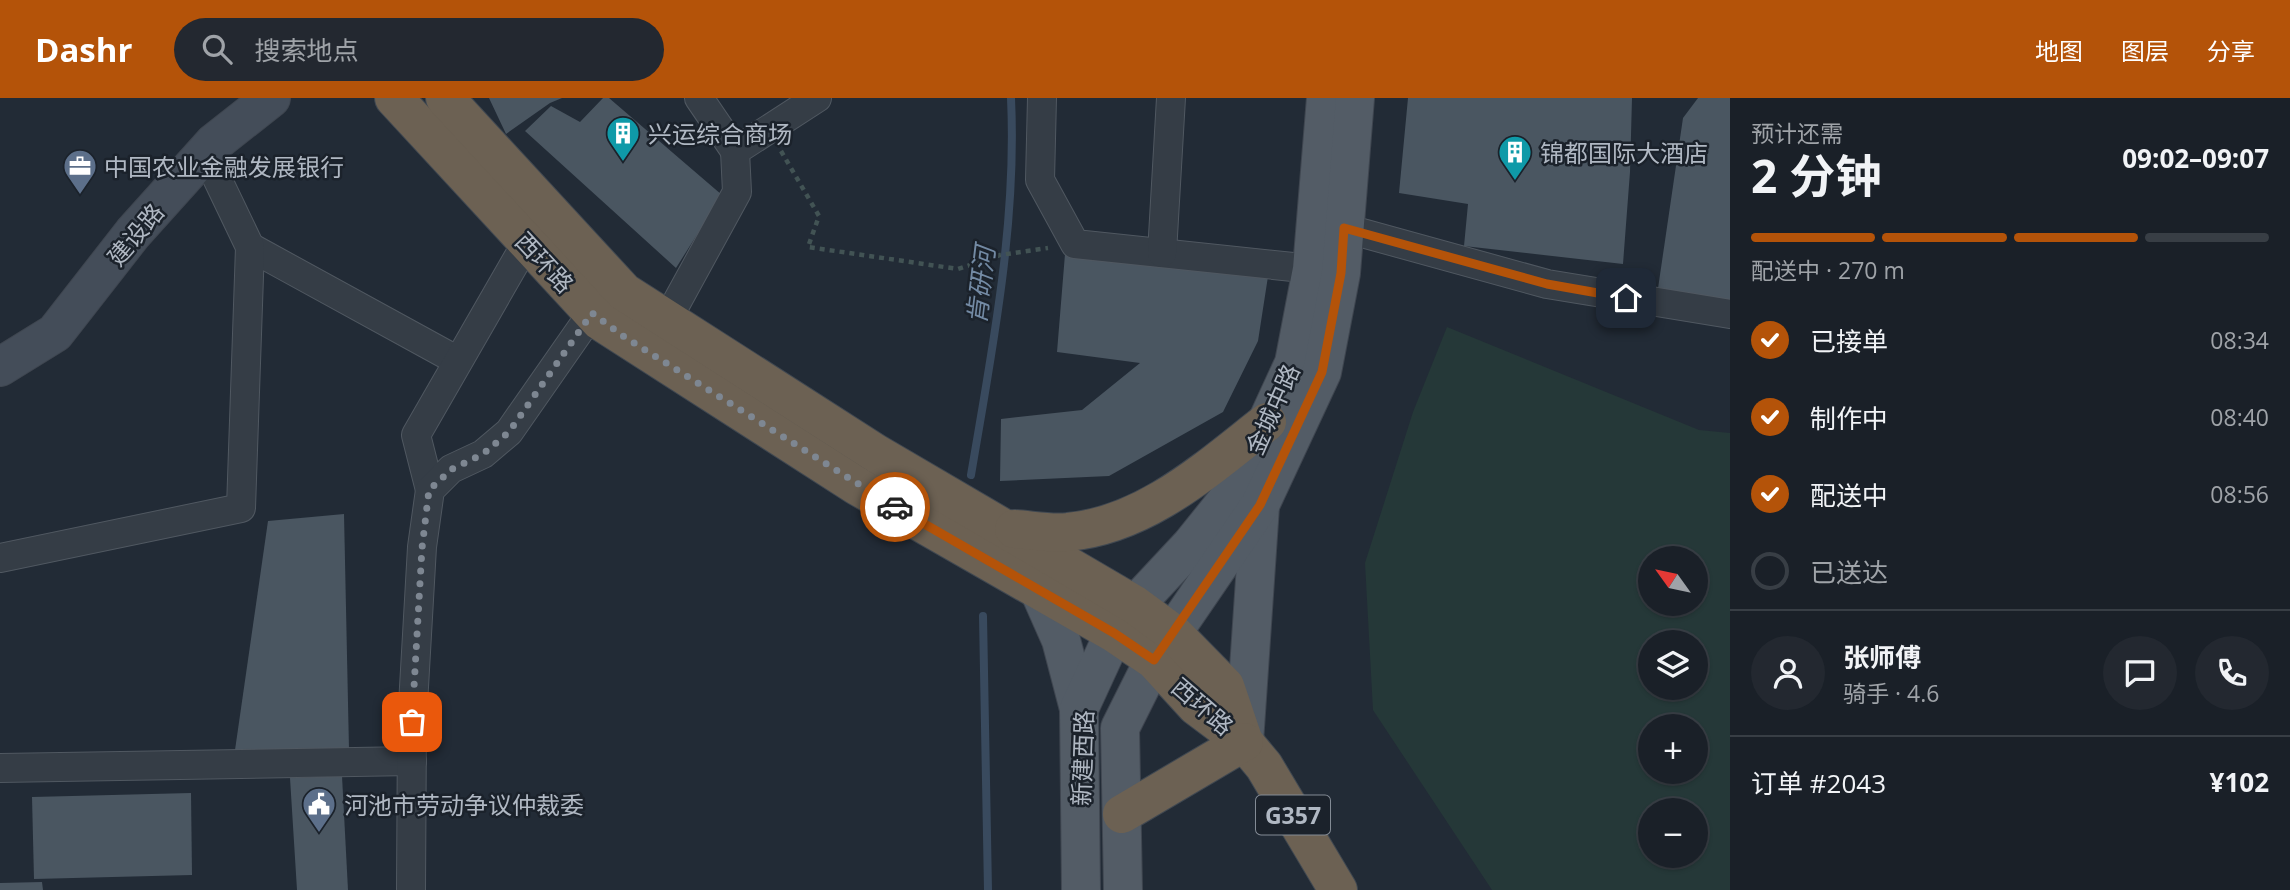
<!DOCTYPE html>
<html lang="zh">
<meta charset="utf-8">
<style>
:root{--surface:#1a2028;--page:#232830;--text:#f1f3f6;--muted:#9fa3a8;--line:#383e45;--accent:#b45309}
body{margin:0;font-family:"Open Sans","Noto Sans SC",sans-serif;background:var(--page);color:var(--text);height:100vh;display:flex;flex-direction:column;font-size:26px;white-space:nowrap}
*{box-sizing:border-box;margin:0}
p{font-size:23px;color:var(--muted)}
.icon{flex:none;width:38px;height:38px;fill:none;stroke:currentColor;stroke-width:2;stroke-linecap:round;stroke-linejoin:round}
.map{position:relative;flex:1;overflow:hidden}
.drawer{display:flex;flex-direction:column;background:var(--surface);width:560px}
.drawer>*{flex:none}
.needle{width:46px;rotate:303deg}
.buttons{position:absolute;left:1638px;top:448px;display:grid;gap:14px}
.buttons a{display:grid;place-items:center;width:70px;height:70px;border-radius:50%;background:var(--surface);box-shadow:0 2px 5px #0004,0 0 0 2px var(--line);font-size:35px}
.pin{position:absolute;display:grid;place-items:center;width:60px;height:60px;color:#fff;margin:-30px;border-radius:14px;box-shadow:0 4px 10px #0006}
.courier{position:absolute;display:grid;place-items:center;width:70px;height:70px;margin:-35px;border:5px solid #b45309;border-radius:50%;background:#fff;color:#222;box-shadow:0 2px 9px #0007}
.headline em{font-style:normal;font-weight:700}
.headline div{display:flex;flex-direction:column-reverse}
.headline{display:flex;align-items:center;justify-content:space-between;height:119px;padding:0 21px}
h1{font-size:46px;font-weight:700;line-height:52px}
.bar{display:grid;grid-template-columns:repeat(4,1fr);gap:10px 7px;align-content:center;height:84px;padding:0 21px}
.bar i{height:9px;border-radius:5px;background:var(--line)}
.bar .on{background:var(--accent)}
.bar p{grid-column:span 4}
.line{display:flex;align-items:center;gap:18px;padding:0 21px;border-top:2px solid var(--line)}
.line div{flex:1}
.round{display:grid;place-items:center;flex:none;width:74px;height:74px;border-radius:37px;background:var(--page)}
ol{padding:0 21px;list-style:none}
li{display:flex;align-items:center;gap:21px;height:77px}
li p{margin-inline-start:auto}
li .icon{padding:7px;border-radius:50%;background:var(--accent);color:#fff;stroke-width:4}
li:last-child{color:var(--muted)}
li i{width:38px;height:38px;border:4px solid var(--line);border-radius:50%}
header{display:flex;align-items:center;gap:42px;box-sizing:border-box;height:98px;padding:0 35px;background:var(--accent);color:#fff}
header strong{font-size:33px}
nav{display:flex;gap:38px;margin-inline-start:auto;font-size:24px}
.search{width:490px;height:63px;background:var(--page);display:flex;align-items:center;gap:18px;box-sizing:border-box;padding:0 24px;border-radius:38px;color:var(--muted);font-size:26px}
main{display:flex;flex:1;min-height:0}
.map>svg:first-child{display:block}
.green{fill:#253838;fill-rule:evenodd}
.lines{fill:none;stroke-linecap:round;stroke-linejoin:round}
.stream{stroke:#394a5e;stroke-width:8}
.building{fill:#4a5661}
.street-casing{stroke:#505861;stroke-width:30}
.secondary-casing{stroke:#3f4650;stroke-width:40}
.primary-casing{stroke:#3f4650;stroke-width:40}
.highway-casing{stroke:#404851;stroke-width:40}
.path{stroke:#425354;stroke-width:4.5;stroke-dasharray:5 5;stroke-linecap:butt}
.street{stroke:#353d46;stroke-width:28}
.secondary{stroke:#444d59;stroke-width:38}
.primary{stroke:#535c66;stroke-width:38}
.highway{stroke:#6c6153;stroke-width:38}
.done{stroke:#7e8792;stroke-width:7;stroke-dasharray:0 12.6}
.route{stroke:#b45309;stroke-width:9}
.labels{text-anchor:middle;dominant-baseline:central;stroke-width:5;stroke-linejoin:round;paint-order:stroke}
.shield{fill:#1b222b;stroke:#838b95;stroke-width:2}
.shield-label{font-size:23px;font-weight:bold;fill:#b0b8c3}
.poi-label{font-size:24px;fill:#b0b8c3;stroke:#1b222b;text-anchor:start}
.street-label{font-size:24px;fill:#b0b8c3;stroke:#1b222b}
.water-label{font-size:26px;font-style:italic;fill:#738aa4;stroke:#1b222b}
</style>
<header>
<strong>Dashr</strong>
<div class="search"><svg class="icon" aria-label="search" viewBox="0 0 24 24"><circle cx="10" cy="10" r="6"/><path d="M15 15l6 6"/></svg>搜索地点</div>
<nav><a>地图</a><a>图层</a><a>分享</a></nav>
</header>
<main>
<div class="map">
<svg width="1730" height="792" viewBox="0 0 1730 792">
<rect width="100%" height="100%" fill="#222b36"/>
<path class="green" d="M1447 229 1699 332 1730 335V792H1492L1373 612 1365 465 1413 314ZM1650 460H1696V506H1650ZM1650 544H1696V590H1650ZM1650 628H1696V674H1650ZM1650 712H1696V758H1650Z"/>
<g class="lines">
<g class="stream">
<path d="M971 377C992 252 1017 127 1011 0"/>
<polyline points="983,518 988,792"/>
</g>
</g>
<g class="building">
<polygon points="489,0 562,0 550,5 506,36"/>
<polygon points="603,0 609,0 722,97 676,170 525,33 551,8 580,24"/>
<polygon points="1408,0 1632,0 1630,74 1623,166 1464,148 1468,106 1399,95"/>
<polygon points="1698,0 1730,0 1730,216 1656,204 1683,20"/>
<polygon points="1065,156 1269,172 1258,243 1223,314 1109,378 1000,383 1001,321 1082,312 1140,265 1057,254"/>
<polygon points="344,416 349,652 235,652 268,423"/>
<polygon points="342,678 348,792 297,792 290,680"/>
<polygon points="191,695 192,777 34,781 32,699"/>
<polygon points="42,784 43,792 0,792 0,785"/>
</g>
<g class="lines">
<defs>
<g id="street">
<polyline points="699,0 735,53"/>
<polyline points="1042,0 1040,82 1075,146 1312,171"/>
<polyline points="1344,130 1547,186 1730,216"/>
<polyline points="250,149 458,263"/>
<polyline points="1162,155 1171,0"/>
<polyline points="667,222 737,94 735,53 817,0"/>
<polyline points="430,392 416,337 527,144"/>
<polyline points="0,460 241,410 250,149 205,55"/>
<polyline points="0,670 412,663"/>
<polyline points="411,792 412,624 422,449 430,392 451,371 483,356 509,334 592,215"/>
</g>
<polyline id="secondary" points="0,269 55,235 133,135 214,45 271,0"/>
<g id="primary">
<polyline points="1038,490 1061,542 1079,611"/>
<polyline points="1244,644 1260,408"/>
<polyline points="1081,792 1079,611 1114,535 1135,507 1191,447 1236,391 1294,265 1312,171 1326,0"/>
<polyline points="1123,792 1120,630 1154,562 1260,407 1322,274 1341,175 1355,0"/>
</g>
<g id="highway">
<polyline points="394,0 600,223 857,388 1114,535 1154,562 1196,608 1244,644 1264,668 1338,792"/>
<polyline points="445,0 624,194 877,356 1135,507 1173,535 1225,588 1244,644"/>
<path d="M1014 431C1031 432 1051 436 1068 434 1146 427 1208 370 1267 324"/>
<polyline points="1122,716 1244,644"/>
</g>
</defs>
<use href="#street" class="street-casing"/>
<use href="#secondary" class="secondary-casing"/>
<use href="#primary" class="primary-casing"/>
<use href="#highway" class="highway-casing"/>
<polyline class="path" points="781,53 819,118 808,149 958,171 1000,157 1048,150"/>
<use href="#street" class="street"/>
<use href="#secondary" class="secondary"/>
<use href="#primary" class="primary"/>
<use href="#highway" class="highway"/>
</g>
<g class="lines">
<polyline class="done" points="412,624 422,450 429,392 452,371 483,356 509,334 592,215 623,238 895,409"/>
<polyline class="route" points="895,409 1114,535 1154,562 1260,407 1322,274 1341,175 1344,130 1547,186 1626,200"/>
</g>
<defs>
<symbol id="building-pin" viewBox="-11 -11 22 30"><path d="M0 17L-7.5 6A9.5 9.5 0 1 1 7.5 6Z" fill="#0f9aa8" stroke="#1b222b"/><path d="M-4-6H4V6H1V3H-1V6H-4ZM-2.5-4.3h1.7v1.8h-1.7ZM.8-4.3h1.7v1.8H.8ZM-2.5-1h1.7V.8h-1.7ZM.8-1h1.7V.8H.8Z" fill="#fff"/></symbol>
<symbol id="office-pin" viewBox="-11 -11 22 30"><path d="M0 17L-7.5 6A9.5 9.5 0 1 1 7.5 6Z" fill="#5c6f8a" stroke="#1b222b"/><path d="M-6-3h4V-5.5h4V-3h4V5H-6ZM-1-4.5V-3h2v-1.5ZM-6 0V1H6V0Z" fill="#fff"/></symbol>
<symbol id="civic-pin" viewBox="-11 -11 22 30"><path d="M0 17L-7.5 6A9.5 9.5 0 1 1 7.5 6Z" fill="#5c6f8a" stroke="#1b222b"/><path d="M-.6-6.5H3V-4.5H.6V-3L4-1V1h2V6H-6V1h2V-1L-.6-3ZM-1.2 2.5V6h2.4V2.5Z" fill="#fff"/></symbol>
</defs>
<g fill-rule="evenodd">
<use href="#building-pin" x="604" y="16" width="38" height="52"/>
<use href="#building-pin" x="1496" y="35" width="38" height="52"/>
<use href="#office-pin" x="61" y="49" width="38" height="52"/>
<use href="#civic-pin" x="300" y="687" width="38" height="52"/>
</g>
<g class="labels">
<rect class="shield" x="1256" y="697.5" width="74" height="39" rx="5"/>
<g class="shield-label">
<text x="1293" y="717">G357</text>
</g>
<g class="poi-label">
<text x="648" y="35">兴运综合商场</text>
<text x="1540" y="54">锦都国际大酒店</text>
<text x="104" y="68">中国农业金融发展银行</text>
<text x="344" y="706">河池市劳动争议仲裁委</text>
</g>
<g class="street-label">
<text transform="translate(135 136) rotate(-50)">建设路</text>
<text transform="translate(545 164) rotate(47)">西环路</text>
<text transform="translate(1272 311) rotate(-66)">金城中路</text>
<text transform="translate(1203 608) rotate(41)">西环路</text>
<text transform="translate(1082 660) rotate(-88)">新建西路</text>
</g>
<g class="water-label">
<text transform="translate(980 187) rotate(-83)">肯研河</text>
</g>
</g>
</svg>
<div class="buttons">
<a><svg class="needle" viewBox="-14 -14 28 28"><path d="M0-13l5 13h-10z" fill="#e53935"/><path d="M0 13l5-13h-10z" fill="#9fa3a8"/></svg></a>
<a><svg class="icon" aria-label="layers" viewBox="0 0 24 24"><path d="M12 4l9 5-9 5-9-5zM3 14l9 5 9-5"/></svg></a>
<a>+</a>
<a>−</a>
</div>
<div class="pin" style="left:412px;top:624px;background:#ea580c"><svg class="icon" aria-label="bag" viewBox="0 0 24 24"><path d="M5 8h14l-1 12H6zM9 8a3 3 0 0 1 6 0"/></svg></div>
<div class="pin" style="left:1626px;top:200px;background:#1f2937"><svg class="icon" aria-label="home" viewBox="0 0 24 24"><path d="M3 11l9-7 9 7M6 9v11h12V9"/></svg></div>
<div class="courier" style="left:895px;top:409px"><svg class="icon" aria-label="car" viewBox="0 0 24 24"><path d="M5 17H2v-5l4-1 3-4h7l3 4 3 1v5h-3M9 17h6M6 11h13"/><circle cx="7" cy="17" r="2"/><circle cx="17" cy="17" r="2"/></svg></div>
</div>
<section class="drawer">
<div class="headline"><div><h1>2 分钟</h1><p>预计还需</p></div><em>09:02–09:07</em></div>
<div class="bar"><i class="on"></i><i class="on"></i><i class="on"></i><i></i><p>配送中 · 270 m</p></div>
<ol>
<li><svg class="icon" aria-label="check" viewBox="0 0 24 24"><path d="M5 12l5 5 9-10"/></svg>已接单<p>08:34</p></li>
<li><svg class="icon" aria-label="check" viewBox="0 0 24 24"><path d="M5 12l5 5 9-10"/></svg>制作中<p>08:40</p></li>
<li><svg class="icon" aria-label="check" viewBox="0 0 24 24"><path d="M5 12l5 5 9-10"/></svg>配送中<p>08:56</p></li>
<li><i></i>已送达</li>
</ol>
<div class="line" style="height:126px"><a class="round"><svg class="icon" aria-label="person" viewBox="0 0 24 24"><circle cx="12" cy="8" r="4"/><path d="M4 21q1-7 8-7t8 7"/></svg></a><div><b>张师傅</b><p>骑手 · 4.6</p></div><a class="round"><svg class="icon" aria-label="chat" viewBox="0 0 24 24"><path d="M4 5h16v11H9l-5 4z"/></svg></a><a class="round"><svg class="icon" aria-label="phone" viewBox="0 0 24 24"><path d="M5 4h4l2 5-3 2q2 4 5 5l2-3 5 2v4C11 20 4 13 5 4z"/></svg></a></div>
<div class="line" style="height:91px"><div>订单 #2043</div><b>¥102</b></div>
</section>
</main>
